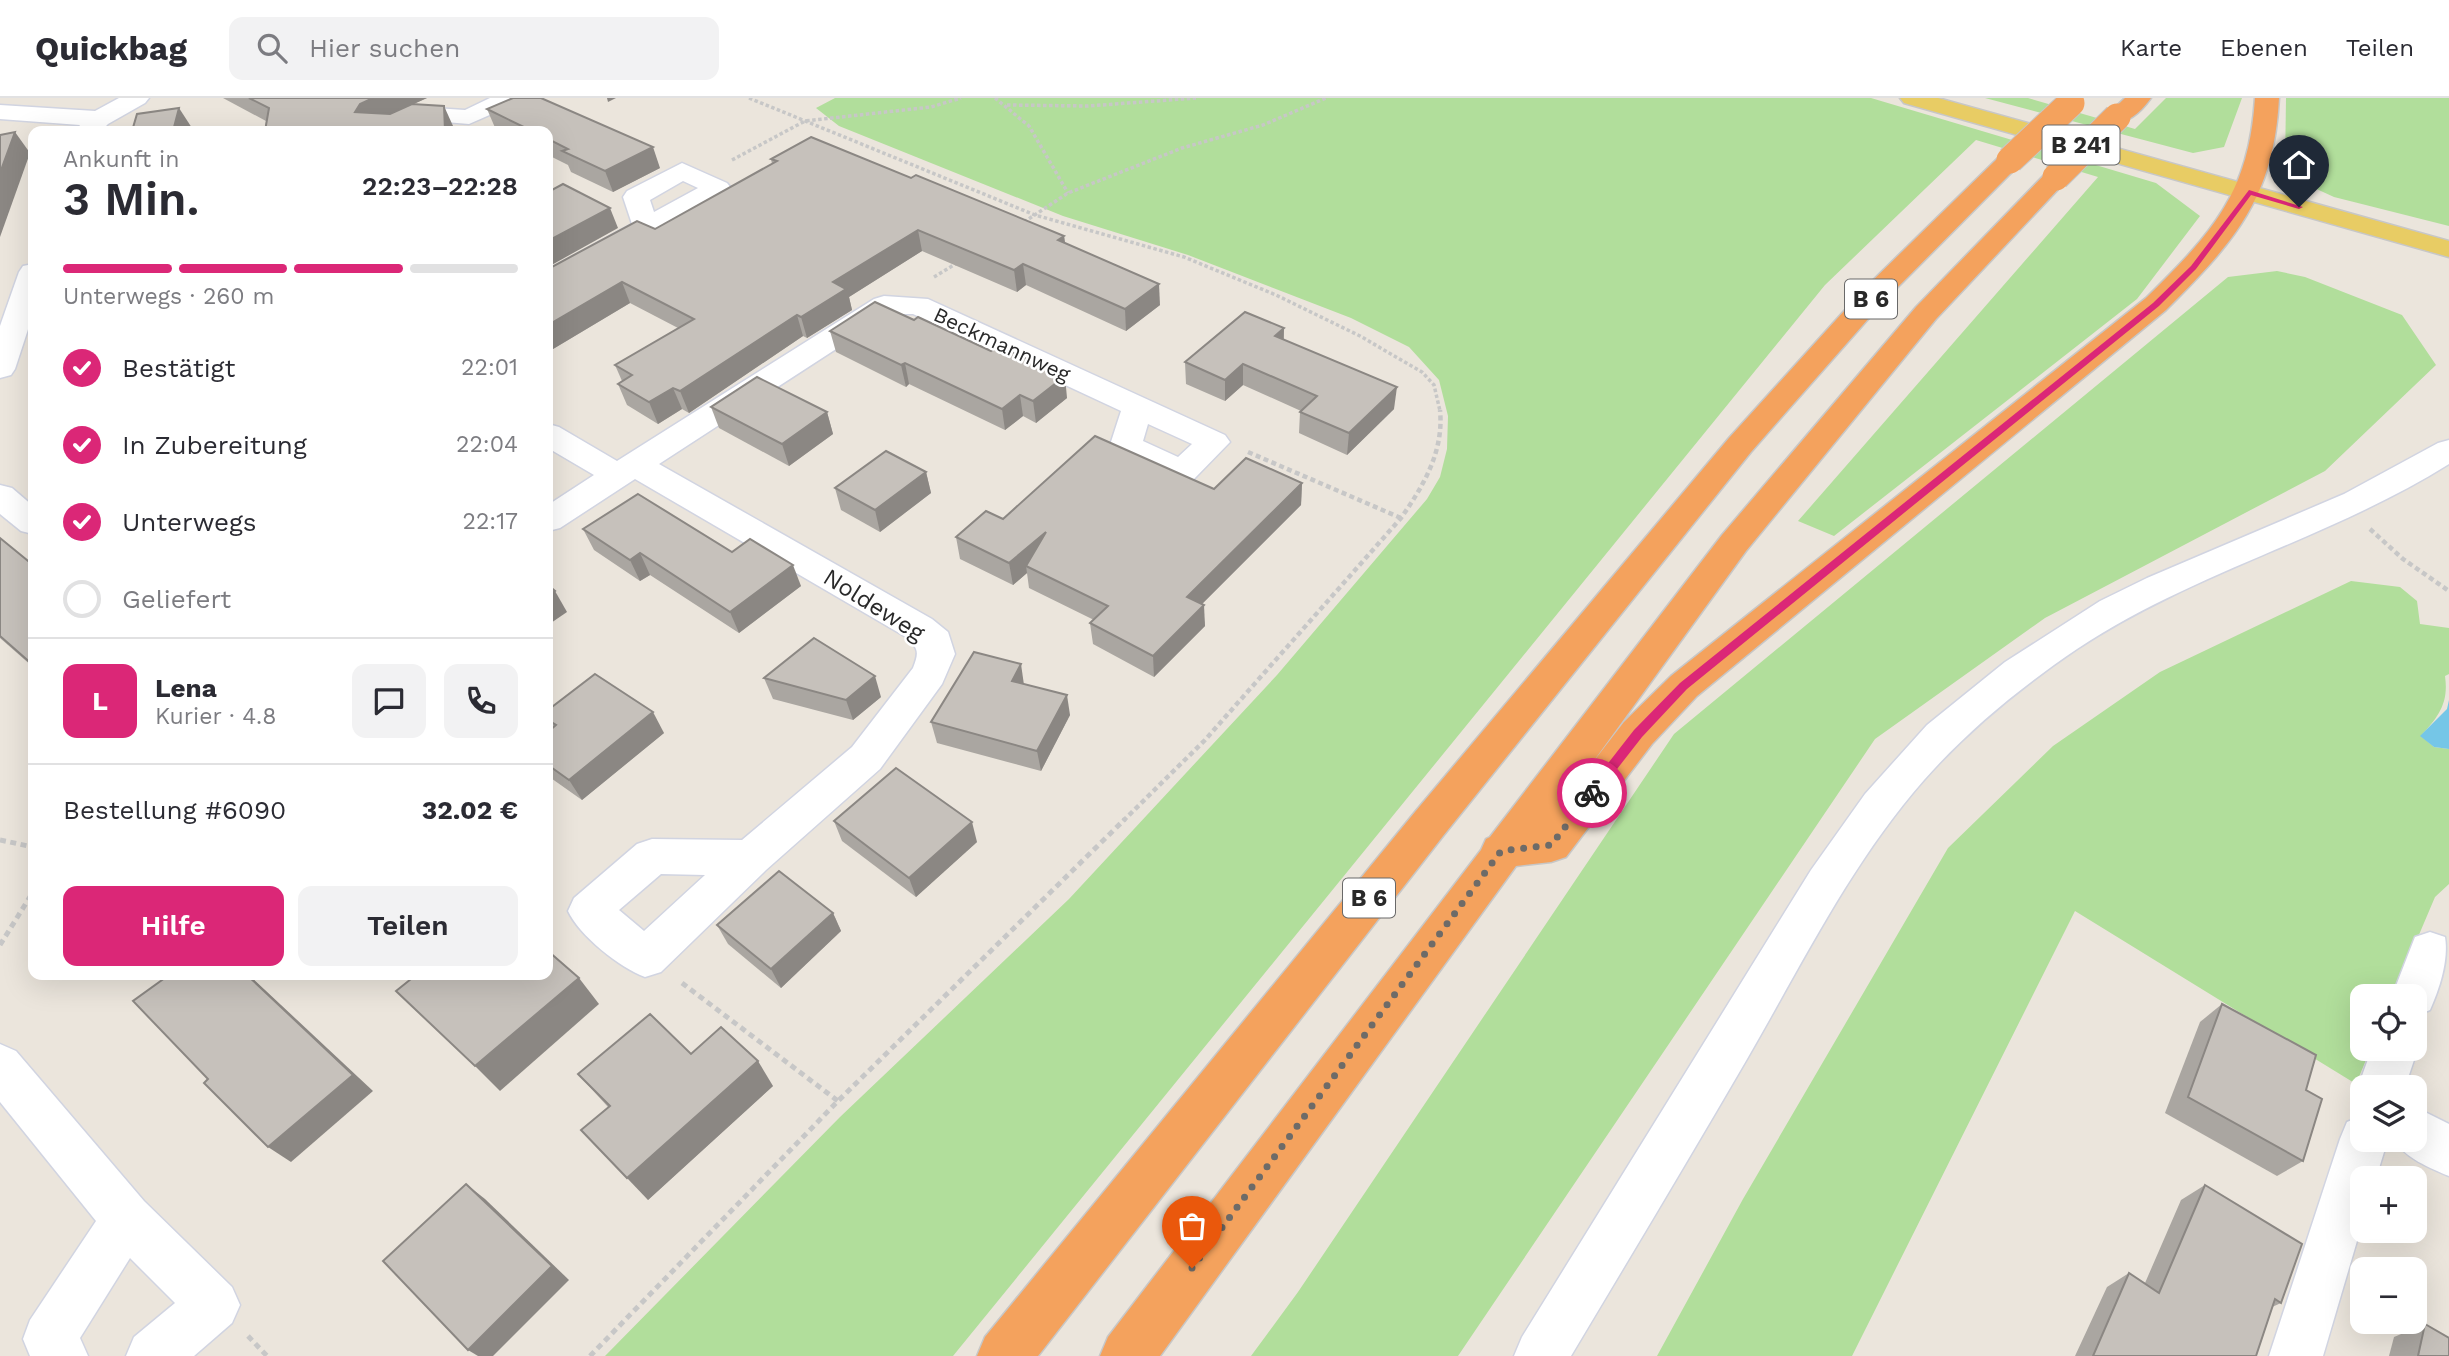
<!DOCTYPE html>
<html lang="de">
<meta charset="utf-8">
<style>
:root{--surface:#fff;--page:#f2f2f3;--text:#2b2b33;--muted:#7c7c81;--line:#e1e1e2;--accent:#db2777}
body{margin:0;font-family:"Work Sans",sans-serif;background:var(--page);color:var(--text);height:100vh;display:flex;flex-direction:column;font-size:26px;white-space:nowrap}
*{box-sizing:border-box;margin:0}
p{font-size:23px;color:var(--muted)}
.icon{flex:none;width:38px;height:38px;fill:none;stroke:currentColor;stroke-width:2;stroke-linecap:round;stroke-linejoin:round}
.map{position:relative;flex:1;overflow:hidden}
.side{position:absolute;left:28px;top:28px;width:525px;height:854px;display:flex;flex-direction:column;background:var(--surface);border-radius:14px;box-shadow:0 7px 28px #0002}
.side>*{flex:none}
.controls{position:absolute;left:2350px;top:886px;display:grid;gap:14px}
.controls a{display:grid;place-items:center;width:77px;height:77px;border-radius:14px;background:var(--surface);box-shadow:0 7px 28px #0002;font-size:35px}
.pin{position:absolute;display:grid;place-items:center;width:60px;height:60px;color:#fff;margin:-72px -30px;border-radius:50% 50% 50% 0;rotate:-45deg;box-shadow:0 0 7px #0007}
.pin .icon{rotate:45deg}
.courier{position:absolute;display:grid;place-items:center;width:70px;height:70px;margin:-35px;border:5px solid #db2777;border-radius:50%;background:#fff;color:#222;box-shadow:0 2px 9px #0007}
.head em{font-style:normal;font-weight:600}
.head div{display:flex;flex-direction:column-reverse}
.head{display:flex;align-items:center;justify-content:space-between;height:119px;padding:0 35px}
h1{font-size:46px;font-weight:600;line-height:52px}
.bar{display:grid;grid-template-columns:repeat(4,1fr);gap:10px 7px;align-content:center;height:84px;padding:0 35px}
.bar i{height:9px;border-radius:5px;background:var(--line)}
.bar .active{background:var(--accent)}
.bar p{grid-column:span 4}
.line{display:flex;align-items:center;gap:18px;padding:0 35px;border-top:2px solid var(--line)}
.line div{flex:1}
.round{display:grid;place-items:center;flex:none;width:74px;height:74px;border-radius:14px;background:var(--page)}
ol{padding:0 35px;list-style:none}
li{display:flex;align-items:center;gap:21px;height:77px}
li p{margin-inline-start:auto}
li .icon{padding:7px;border-radius:50%;background:var(--accent);color:#fff;stroke-width:4}
li:last-child{color:var(--muted)}
li i{width:38px;height:38px;border:4px solid var(--line);border-radius:50%}
.primary-button{display:flex;gap:14px;margin-top:auto;padding:14px 35px}
.primary-button a{flex:1;height:80px;border-radius:14px;background:var(--accent);color:#fff;font-size:28px;font-weight:600;line-height:80px;text-align:center}
.primary-button a+a{background:var(--page);color:var(--text)}
header{display:flex;align-items:center;gap:42px;box-sizing:border-box;height:98px;padding:0 35px;background:var(--surface);border-bottom:2px solid var(--line)}
header strong{font-size:33px}
nav{display:flex;gap:38px;margin-inline-start:auto;font-size:24px}
.search{width:490px;height:63px;background:var(--page);display:flex;align-items:center;gap:18px;box-sizing:border-box;padding:0 24px;border-radius:14px;color:var(--muted);font-size:26px}
.map>svg:first-child{display:block}
.green{fill:#b1de9b}
.water{fill:#75c6e7}
.lines{fill:none;stroke-linecap:round;stroke-linejoin:round}
.minor-casing{stroke:#d1d4e1;stroke-width:3}
.major-casing{stroke:#c7c7c7;stroke-width:3}
.highway-casing{stroke:#c7c7c7;stroke-width:3}
.path-far2{stroke:#c7c7c7;stroke-width:3.5;stroke-dasharray:3.5 2.5;stroke-linecap:butt}
.path-far1{stroke:#c7c7c7;stroke-width:4.5;stroke-dasharray:5 3.5;stroke-linecap:butt}
.path{stroke:#c7c7c7;stroke-width:5;stroke-dasharray:6 4.5;stroke-linecap:butt}
.minor{fill:#fff;fill-rule:evenodd}
.major{fill:#e8cc64;fill-rule:evenodd}
.highway{fill:#f4a25d;fill-rule:evenodd}
.highway-bridge-casing{stroke:#c7c7c7;stroke-width:29;stroke-linecap:butt}
.highway-bridge{stroke:#f4a25d;stroke-width:27}
.wall{fill:#aaa6a1}
.shaded-wall{fill:#8b8783}
.building{fill:#c6c1bb;stroke:#8b8783;stroke-width:2}
.route{fill:#db2777}
.done{stroke:#6d6b68;stroke-width:7;stroke-dasharray:0 12.6}
.labels{text-anchor:middle;dominant-baseline:central;stroke-width:5;stroke-linejoin:round;paint-order:stroke}
.far-street-label{font-size:21px;fill:#292929;stroke:#fff}
.shield{fill:#fff;stroke:#696969;stroke-width:2}
.shield-label{font-size:23px;font-weight:bold;fill:#292929}
.street-label{font-size:24px;fill:#292929;stroke:#fff}
</style>
<header>
<strong>Quickbag</strong>
<div class="search"><svg class="icon" aria-label="search" viewBox="0 0 24 24"><circle cx="10" cy="10" r="6"/><path d="M15 15l6 6"/></svg>Hier suchen</div>
<nav><a>Karte</a><a>Ebenen</a><a>Teilen</a></nav>
</header>
<div class="map">
<svg width="2449" height="1258" viewBox="0 0 2449 1258">
<rect width="100%" height="100%" fill="#ebe5dc"/>
<g class="green">
<polygon points="835,0 1871,0 2156,85 2200,118 2137,201 1834,438 1798,423 2098,79 1976,42 1825,187 953,1258 605,1258 840,1019 1069,801 1277,577 1427,401 1440,379 1447,351 1448,318 1439,282 1409,249 1351,220 1188,157 1063,118 839,28 816,10"/>
<polygon points="1985,0 2028,0 2135,31 2166,0 2242,0 2224,49 2193,55"/>
<polygon points="2286,0 2449,0 2449,128 2334,99 2299,83 2285,68"/>
<polygon points="2277,173 2305,179 2402,217 2436,267 2325,373 2045,520 1875,641 1458,1258 1251,1258 1298,1194 1674,636 2228,179"/>
<path d="M2351 483 2400 489 2417 503 2420 526 2449 530V576L2445 578C2449 606 2438 619 2421 638L2434 649 2449 651V786L2435 799 2393 898H2362V950H2371L2356 986 2075 813 1852 1258H1657L1743 1101 1948 750 2053 648 2160 574Z"/>
</g>
<polygon class="water" points="2449,602 2449,651 2434,649 2420,638 2447,611"/>
<g class="lines">
<defs>
<g id="minor">
<polygon points="119,0 149,0 145,5 108,26 101,33 76,33 80,27 0,21 0,7 95,13"/>
<polygon points="490,0 521,0 517,5 469,26 410,21 407,16 410,11 419,9 465,12"/>
<path d="M682 65 727 85 731 90 727 95 558 189 548 191V172L632 126 623 99 627 93ZM683 83 698 90 654 114 650 102Z"/>
<polygon points="33,166 33,216 15,271 11,277 0,280 0,228 19,174 23,168"/>
<path d="M884 198 928 201 1225 337 1230 344 1193 382 1182 385 1115 354 1110 347 1121 313 913 216H890L659 366 932 521 948 534 955 556 942 586 880 671 766 772 661 874 645 879C620 870 579 837 568 813L574 800 637 746 652 741 742 742 852 649 913 570C919 554 919 551 906 539L635 381 560 430 548 433V407L594 377 548 350V326L559 329 617 363 874 201ZM1148 326 1192 346 1178 359 1143 343ZM661 776 705 777 644 833 619 812Z"/>
<path d="M2449 342V366C2331 440 2193 474 2077 551 2021 589 1969 631 1924 682 1851 765 1802 866 1747 961 1689 1061 1630 1159 1571 1258H1514L1522 1239 1811 772 1865 696 1927 627 2005 564 2100 503 2147 480 2344 396 2438 345Z"/>
<polygon points="0,387 12,390 33,408 33,436 21,433 0,416"/>
<path d="M2430 834 2445 839C2449 862 2439 892 2430 912L2415 918V898H2392L2415 839Z"/>
<polygon points="2415,943 2418,950 2405,989 2362,989 2362,1000 2358,989 2372,950 2415,950"/>
<polygon points="0,946 16,953 144,1103 232,1189 240,1207 232,1225 194,1258 126,1258 134,1239 175,1205 130,1160 80,1240 88,1258 30,1258 23,1241 30,1222 96,1123 0,1004"/>
<path d="M2415 1009 2449 1026V1078C2432 1071 2402 1059 2395 1041H2415Z"/>
<polygon points="2362,1018 2362,1041 2388,1041 2376,1080 2362,1080 2362,1126 2323,1258 2269,1258 2340,1041 2347,1024"/>
</g>
<polygon id="major" points="1900,0 1938,0 2449,143 2449,159 1904,5"/>
<g id="highway">
<path d="M2125 0H2151C2141 14 2126 28 2108 24L2105 19Z"/>
<path d="M2255 0H2279C2274 100 2234 144 2166 212L1697 598 1652 646 1566 759 1551 764 1516 768 1160 1258H1100L1108 1239 1481 752 1486 741 1490 739 1722 437 1916 209 2047 74 2056 71 2065 74 2069 79 2065 84 1936 221 1746 453 1590 668 1624 624 1671 578 2146 200C2212 135 2249 96 2255 0Z"/>
<polygon points="2010,54 2019,57 2023,62 2019,67 1884,203 1751,354 1443,738 1038,1258 977,1258 985,1239 1415,714 1729,340 1864,191 2001,57"/>
</g>
</defs>
<use href="#minor" class="minor-casing"/>
<use href="#major" class="major-casing"/>
<use href="#highway" class="highway-casing"/>
<g class="path-far2">
<polyline points="749,0 1035,117 1184,159 1276,197 1360,238 1422,274 1434,287 1440,313"/>
<polyline points="995,0 1029,28 1068,95"/>
<polyline points="1007,7 1088,8 1196,0"/>
<polyline points="732,62 805,23 931,9 961,0"/>
<polyline points="1024,124 1068,95 1182,50 1263,27 1326,0"/>
<polyline points="934,179 957,165"/>
</g>
<g class="path-far1">
<polyline points="1248,354 1401,420"/>
<polyline points="2370,431 2403,461 2449,493"/>
<path d="M1123 723 1205 642 1401 420C1424 387 1444 353 1440 312"/>
</g>
<g class="path">
<polyline points="0,742 33,749"/>
<polyline points="0,847 33,794"/>
<polyline points="682,885 838,1003"/>
<polyline points="248,1238 267,1258"/>
<polyline points="590,1258 838,1003 1125,721"/>
</g>
<use href="#minor" class="minor"/>
<use href="#major" class="major"/>
<use href="#highway" class="highway"/>
<defs>
<g id="highway-bridge">
<polyline points="2010,62 2071,5"/>
<polyline points="2056,79 2117,19"/>
</g>
</defs>
<use href="#highway-bridge" class="highway-bridge-casing"/>
<use href="#highway-bridge" class="highway-bridge"/>
</g>
<g class="wall">
<polygon points="223,0 427,0 413,6 453,28 453,33 265,33 266,23"/>
<polygon points="487,11 660,70 613,94 571,74 568,67 548,57 548,33 499,33 496,32"/>
<polygon points="771,61 911,80 1064,138 1065,145 1160,207 1126,233 1026,187 1017,194 922,153 849,199 852,212 807,240 803,238 689,315 682,311 658,326 627,307 618,286 622,283 615,267 678,230 630,205 548,254 655,131 772,66"/>
<polygon points="1284,230 1284,242 1394,311 1347,357 1299,335 1300,314 1301,313 1243,287 1225,303 1186,286 1185,264"/>
<polygon points="830,233 1067,300 1036,325 1023,318 1005,332 909,286 906,289 836,254"/>
<polygon points="711,309 827,314 833,336 789,368 719,330"/>
<polygon points="926,374 931,395 880,434 841,412 835,390"/>
<polygon points="1302,385 1301,407 1202,506 1205,528 1154,579 1093,546 1090,525 1094,522 1029,490 1027,475 1013,487 960,461 956,439 1003,421 1214,391"/>
<polygon points="583,431 732,454 801,488 739,535 650,477 640,483 594,452"/>
<polygon points="0,440 33,467 33,569 0,540"/>
<polygon points="764,580 881,599 853,622 773,601"/>
<polygon points="1024,586 1070,617 1041,673 937,645 931,624"/>
<polygon points="548,612 664,635 582,702 548,678 548,634 550,632 548,628"/>
<polygon points="834,723 977,744 916,799 842,743"/>
<polygon points="833,815 841,833 781,890 728,846 717,827"/>
<polygon points="2222,906 2306,992 2303,1063 2277,1078 2165,1015 2200,924"/>
<polygon points="691,956 773,988 648,1102 608,1009 578,976"/>
<polygon points="2205,1087 2281,1205 2272,1209 2256,1258 2075,1258 2107,1189 2129,1175 2145,1185 2181,1102"/>
<polygon points="2425,1226 2449,1258 2389,1258 2394,1239"/>
</g>
<g class="shaded-wall">
<polygon points="373,0 427,0 370,26 355,14 360,6"/>
<polygon points="607,0 616,0 608,4"/>
<polygon points="444,8 453,28 453,33 445,33"/>
<polygon points="179,10 192,30 191,33 173,33"/>
<polygon points="15,34 30,55 0,139 0,75"/>
<polygon points="653,49 660,70 613,94 605,73"/>
<polygon points="610,110 618,130 548,169 548,143"/>
<polygon points="918,132 922,153 849,199 852,212 807,240 801,219 833,184"/>
<polygon points="1064,138 1067,159 1058,142"/>
<polygon points="1023,166 1026,187 1017,194 1014,172"/>
<polygon points="622,184 630,205 548,254 548,227"/>
<polygon points="1159,186 1160,207 1126,233 1125,211"/>
<polygon points="797,217 803,238 689,315 680,293"/>
<polygon points="1284,230 1283,251 1275,238"/>
<polygon points="905,265 909,286 906,289 901,267"/>
<polygon points="1243,266 1243,287 1225,303 1225,282"/>
<polygon points="1065,278 1067,300 1036,325 1033,303"/>
<polygon points="1397,289 1394,311 1347,357 1349,335"/>
<polygon points="673,290 682,311 658,326 649,304"/>
<polygon points="1020,297 1023,318 1005,332 1002,311"/>
<polygon points="827,314 833,336 789,368 782,346"/>
<polygon points="926,374 931,395 880,434 875,412"/>
<polygon points="1302,385 1301,407 1188,520 1187,499"/>
<polygon points="1046,434 1026,468 1027,475 1013,487 1009,465"/>
<polygon points="640,455 650,477 640,483 630,462"/>
<polygon points="793,467 801,488 739,535 730,514"/>
<polygon points="555,493 567,514 548,527 548,498"/>
<polygon points="1204,507 1205,528 1154,579 1153,558"/>
<polygon points="1021,566 1024,587 1012,583"/>
<polygon points="875,578 881,599 853,622 846,602"/>
<polygon points="1067,597 1070,617 1041,673 1037,653"/>
<polygon points="653,614 664,635 582,702 569,682"/>
<polygon points="972,724 977,744 916,799 909,780"/>
<polygon points="833,815 841,833 781,890 771,871"/>
<polygon points="247,877 249,877 373,993 291,1064 268,1049"/>
<polygon points="579,880 599,906 500,993 475,968"/>
<polygon points="758,963 773,988 648,1102 627,1080"/>
<polygon points="466,1086 485,1101 569,1182 493,1258 478,1258 468,1252"/>
</g>
<g class="building">
<polygon points="249,0 373,0 360,6 355,14 390,16 412,6 444,8 445,33 265,33 269,10"/>
<polygon points="513,0 541,0 653,49 605,73 562,53 568,51 548,41 548,33 532,33 487,11"/>
<polygon points="179,10 173,33 132,33 137,16"/>
<polygon points="15,34 0,75 0,37"/>
<polygon points="811,39 911,80 916,77 1064,138 1058,142 1159,186 1125,211 1023,166 1014,172 918,132 833,184 846,191 801,219 797,217 680,293 673,290 649,304 618,286 632,277 615,267 694,221 622,184 548,227 548,171 637,123 655,131 777,63 771,61"/>
<polygon points="563,86 610,110 548,143 548,94"/>
<polygon points="875,204 914,222 918,219 991,253 998,248 1065,278 1033,303 1020,297 1002,311 905,265 901,267 830,233"/>
<polygon points="1245,214 1284,230 1275,238 1397,289 1349,335 1300,314 1317,298 1243,266 1225,282 1185,264"/>
<polygon points="757,279 827,314 782,346 711,309"/>
<polygon points="1095,338 1214,391 1246,360 1302,385 1187,499 1204,507 1153,558 1090,525 1108,508 1026,468 1046,434 1009,465 956,439 986,413 1003,421"/>
<polygon points="886,353 926,374 875,412 835,390"/>
<polygon points="638,396 732,454 750,441 793,467 730,514 640,455 630,462 583,431"/>
<polygon points="0,440 33,467 33,567 0,538"/>
<polygon points="548,487 555,493 548,498"/>
<polygon points="814,540 875,578 846,602 764,580"/>
<polygon points="974,554 1021,566 1012,583 1067,597 1037,653 931,624"/>
<polygon points="595,576 653,614 569,682 548,667 548,634 556,627 548,622 548,612"/>
<polygon points="896,670 972,724 909,780 834,723"/>
<polygon points="779,773 833,815 771,871 717,827"/>
<polygon points="548,853 579,880 475,968 396,893 416,877 548,877"/>
<polygon points="169,877 247,877 353,977 268,1049 204,985 208,981 133,903"/>
<polygon points="2222,906 2316,957 2306,992 2322,1001 2303,1063 2188,999"/>
<polygon points="650,916 691,956 721,929 758,963 627,1080 581,1032 610,1008 578,976"/>
<polygon points="466,1086 552,1168 468,1252 383,1163"/>
<polygon points="2205,1087 2302,1146 2281,1205 2275,1201 2256,1258 2093,1258 2129,1175 2159,1195"/>
<polygon points="2425,1226 2449,1240 2449,1258 2418,1258"/>
</g>
<polygon class="route" points="2249,92 2303,109 2299,111 2251,97 2196,171 2159,208 1687,591 1642,639 1596,698 1588,698 1588,691 1634,632 1680,585 2153,205 2191,168"/>
<g class="lines">
<polyline class="done" points="1192,1170 1501,753 1551,747 1592,695"/>
</g>
<g class="labels">
<g class="far-street-label">
<text transform="translate(1002 246) rotate(25)">Beckmannweg</text>
</g>
<g class="shield">
<rect x="2042.5" y="27.5" width="77" height="39" rx="5"/>
<rect x="1845" y="181.5" width="52" height="39" rx="5"/>
<rect x="1343" y="780.5" width="52" height="39" rx="5"/>
</g>
<g class="shield-label">
<text x="2081" y="47">B 241</text>
<text x="1871" y="201">B 6</text>
<text x="1369" y="800">B 6</text>
</g>
<g class="street-label">
<text transform="translate(874 507) rotate(32)">Noldeweg</text>
</g>
</g>
</svg>
<div class="controls">
<a><svg class="icon" aria-label="locate" viewBox="0 0 24 24"><circle cx="12" cy="12" r="6"/><path d="M12 2v4M12 18v4M2 12h4M18 12h4"/></svg></a>
<a><svg class="icon" aria-label="layers" viewBox="0 0 24 24"><path d="M12 4l9 5-9 5-9-5zM3 14l9 5 9-5"/></svg></a>
<a>+</a>
<a>−</a>
</div>
<div class="pin" style="left:1192px;top:1170px;background:#ea580c"><svg class="icon" aria-label="bag" viewBox="0 0 24 24"><path d="M5 8h14l-1 12H6zM9 8a3 3 0 0 1 6 0"/></svg></div>
<div class="pin" style="left:2299px;top:109px;background:#1f2937"><svg class="icon" aria-label="home" viewBox="0 0 24 24"><path d="M3 11l9-7 9 7M6 9v11h12V9"/></svg></div>
<div class="courier" style="left:1592px;top:695px"><svg class="icon" aria-label="bike" viewBox="0 0 24 24"><circle cx="6" cy="16" r="4"/><circle cx="18" cy="16" r="4"/><path d="M6 16l4-8h5l3 8M10 8l3 8H6M13 5h3"/></svg></div>
<section class="side">
<div class="head"><div><h1>3 Min.</h1><p>Ankunft in</p></div><em>22:23–22:28</em></div>
<div class="bar"><i class="active"></i><i class="active"></i><i class="active"></i><i></i><p>Unterwegs · 260 m</p></div>
<ol>
<li><svg class="icon" aria-label="check" viewBox="0 0 24 24"><path d="M5 12l5 5 9-10"/></svg>Bestätigt<p>22:01</p></li>
<li><svg class="icon" aria-label="check" viewBox="0 0 24 24"><path d="M5 12l5 5 9-10"/></svg>In Zubereitung<p>22:04</p></li>
<li><svg class="icon" aria-label="check" viewBox="0 0 24 24"><path d="M5 12l5 5 9-10"/></svg>Unterwegs<p>22:17</p></li>
<li><i></i>Geliefert</li>
</ol>
<div class="line" style="height:126px"><b class="round" style="background:var(--accent);color:#fff">L</b><div><b>Lena</b><p>Kurier · 4.8</p></div><a class="round"><svg class="icon" aria-label="chat" viewBox="0 0 24 24"><path d="M4 5h16v11H9l-5 4z"/></svg></a><a class="round"><svg class="icon" aria-label="phone" viewBox="0 0 24 24"><path d="M5 4h4l2 5-3 2q2 4 5 5l2-3 5 2v4C11 20 4 13 5 4z"/></svg></a></div>
<div class="line" style="height:91px"><div>Bestellung #6090</div><b>32.02 €</b></div>
<div class="primary-button"><a>Hilfe</a><a>Teilen</a></div>
</section>
</div>
